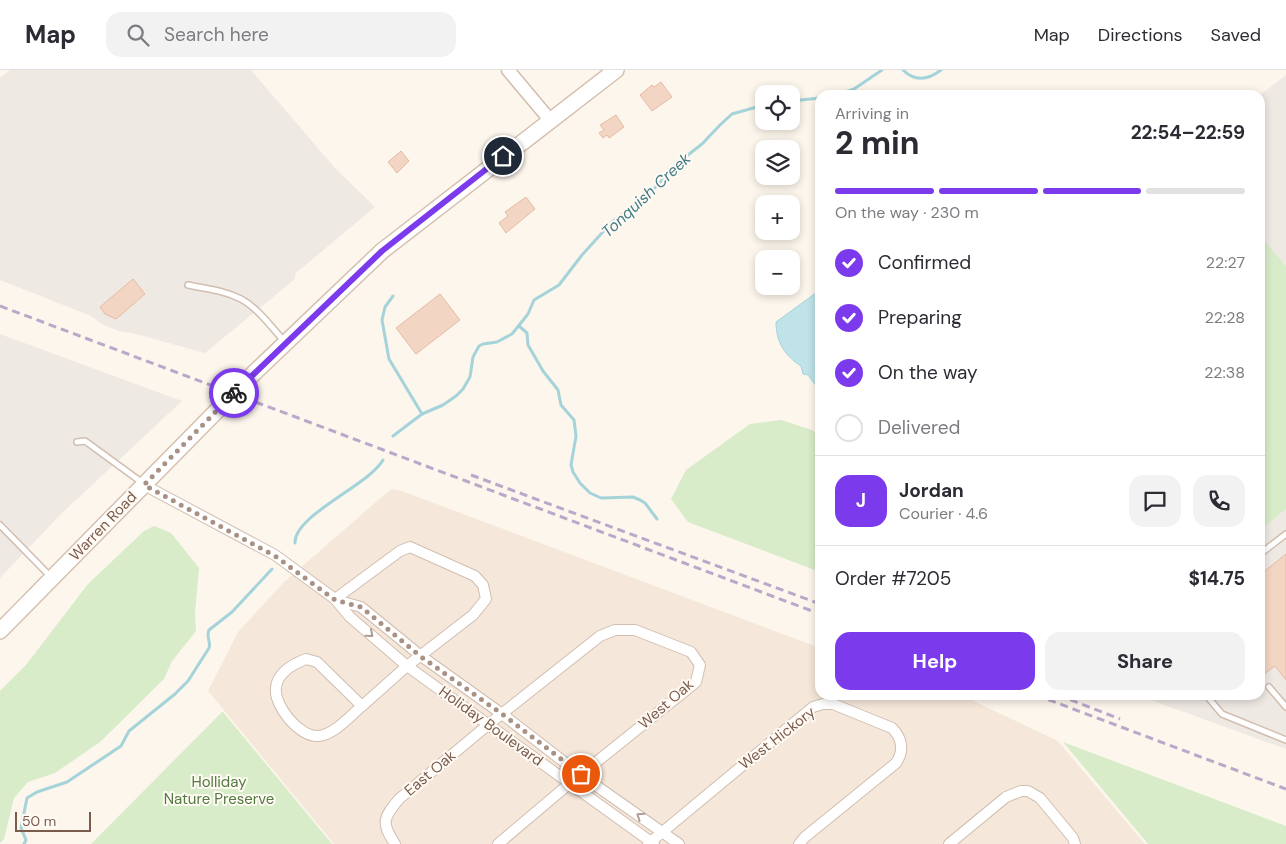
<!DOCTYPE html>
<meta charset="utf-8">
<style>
:root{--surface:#fff;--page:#f2f2f3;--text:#2b2b33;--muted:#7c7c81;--line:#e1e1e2;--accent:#7c3aed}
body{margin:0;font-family:"DM Sans",sans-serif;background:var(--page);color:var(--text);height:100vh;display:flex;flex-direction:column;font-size:19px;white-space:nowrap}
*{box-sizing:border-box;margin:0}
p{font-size:16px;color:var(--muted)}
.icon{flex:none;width:28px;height:28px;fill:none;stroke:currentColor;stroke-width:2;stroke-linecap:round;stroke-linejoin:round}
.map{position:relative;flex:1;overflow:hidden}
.sheet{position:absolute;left:815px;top:20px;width:450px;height:610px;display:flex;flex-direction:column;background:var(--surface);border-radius:15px;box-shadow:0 2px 8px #0003}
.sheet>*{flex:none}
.tools{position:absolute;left:755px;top:15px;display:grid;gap:10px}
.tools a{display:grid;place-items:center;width:45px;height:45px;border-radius:10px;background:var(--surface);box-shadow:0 2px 8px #0003;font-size:25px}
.scale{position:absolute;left:15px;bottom:12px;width:76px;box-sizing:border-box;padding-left:5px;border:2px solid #7a5c4d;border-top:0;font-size:14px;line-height:18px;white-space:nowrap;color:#7a5c4d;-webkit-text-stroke:4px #fffaf3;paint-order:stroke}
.pin{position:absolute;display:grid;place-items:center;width:42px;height:42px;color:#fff;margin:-21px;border:2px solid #fff;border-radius:50%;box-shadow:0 1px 5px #0007}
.courier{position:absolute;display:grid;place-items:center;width:50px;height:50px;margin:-25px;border:4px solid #7c3aed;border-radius:50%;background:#fff;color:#222;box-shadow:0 1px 6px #0007}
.head em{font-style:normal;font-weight:700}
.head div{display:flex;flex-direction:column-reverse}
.head{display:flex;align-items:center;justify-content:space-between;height:85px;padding:0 20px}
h1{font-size:32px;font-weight:700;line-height:38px}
.bar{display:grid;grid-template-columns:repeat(4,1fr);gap:8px 5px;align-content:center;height:60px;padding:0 20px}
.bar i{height:6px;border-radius:4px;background:var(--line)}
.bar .active{background:var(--accent)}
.bar p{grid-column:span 4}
.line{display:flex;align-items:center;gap:12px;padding:0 20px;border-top:1px solid var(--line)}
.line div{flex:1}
.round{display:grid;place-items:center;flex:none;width:52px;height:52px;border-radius:15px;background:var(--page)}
ol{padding:0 20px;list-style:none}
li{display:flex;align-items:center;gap:15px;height:55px}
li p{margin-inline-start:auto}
li .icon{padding:5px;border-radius:50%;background:var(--accent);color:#fff;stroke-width:4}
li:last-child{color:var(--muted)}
li i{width:28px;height:28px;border:2px solid var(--line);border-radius:50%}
.action{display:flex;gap:10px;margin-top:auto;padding:10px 20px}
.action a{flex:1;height:58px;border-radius:15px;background:var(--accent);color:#fff;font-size:20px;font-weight:700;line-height:58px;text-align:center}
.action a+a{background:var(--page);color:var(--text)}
header{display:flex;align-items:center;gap:30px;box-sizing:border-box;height:70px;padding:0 25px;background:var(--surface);border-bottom:1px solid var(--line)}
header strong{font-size:24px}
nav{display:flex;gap:28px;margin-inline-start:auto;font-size:18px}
.search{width:350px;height:45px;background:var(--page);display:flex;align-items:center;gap:12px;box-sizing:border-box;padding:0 18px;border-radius:15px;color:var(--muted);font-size:19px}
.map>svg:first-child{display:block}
.residential{fill:#f5e8da}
.industrial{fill:#efe9e4}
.green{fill:#d8ecc9}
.water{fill:#bfe3e8;stroke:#a5d3da}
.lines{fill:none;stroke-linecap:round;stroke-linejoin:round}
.stream{stroke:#a5d3da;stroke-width:3}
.building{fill:#f3d5c3;stroke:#e6bba3}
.service-casing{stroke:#d1beb0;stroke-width:8}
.minor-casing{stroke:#d1beb0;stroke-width:12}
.tertiary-casing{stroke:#d1beb0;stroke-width:15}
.secondary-casing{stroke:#d6c0b0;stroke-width:18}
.service{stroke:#fff;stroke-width:5}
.minor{stroke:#fff;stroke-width:10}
.tertiary{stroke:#fff;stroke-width:12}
.secondary{stroke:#fff;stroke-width:15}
.rail{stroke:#b9a8c9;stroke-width:3;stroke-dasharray:8 5;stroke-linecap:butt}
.oneway{stroke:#af9d94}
.done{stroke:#a89285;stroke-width:5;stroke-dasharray:0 9}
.route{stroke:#7c3aed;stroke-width:6}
.labels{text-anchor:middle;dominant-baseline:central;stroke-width:4;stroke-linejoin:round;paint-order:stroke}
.street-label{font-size:15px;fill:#7a5c4d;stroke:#fffaf3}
.park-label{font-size:15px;fill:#537a41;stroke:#fffaf3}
.water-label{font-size:16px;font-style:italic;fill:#437c86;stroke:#fffaf3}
</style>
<header>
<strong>Map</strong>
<div class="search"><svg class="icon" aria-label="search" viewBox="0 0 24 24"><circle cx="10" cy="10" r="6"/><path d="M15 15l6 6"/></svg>Search here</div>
<nav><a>Map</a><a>Directions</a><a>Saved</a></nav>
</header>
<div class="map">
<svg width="1286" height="774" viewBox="0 0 1286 774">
<rect width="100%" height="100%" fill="#fdf6ec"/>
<polygon class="residential" points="391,419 402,421 820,578 820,625 961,625 1058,671 1145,774 334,774 208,621 238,562 284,512"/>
<g class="industrial">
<polygon points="10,0 251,0 335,98 375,137 295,204 295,209 205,283 132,263 119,261 102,254 91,246 0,210 0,8"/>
<polygon points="1286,5 1286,196 1260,165 1260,25"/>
<polygon points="0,264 182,331 60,445 0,508"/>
<polygon points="1286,439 1286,679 1137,625 1260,625 1260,461"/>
</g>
<g class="green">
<polygon points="1260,165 1286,196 1286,439 1260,461"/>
<polygon points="781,350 812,360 820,367 820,502 688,452 671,429 686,400 750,354"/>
<polygon points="154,456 171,463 199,498 195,543 196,561 172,591 164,609 100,672 55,703 28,712 14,728 4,769 0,773 0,621 26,595 88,514 144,461"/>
<polygon points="223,642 332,774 91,774 222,642"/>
<polygon points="1063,672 1286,756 1286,774 1148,774"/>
</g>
<path class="water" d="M820 220V321L808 305 803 304 801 296C785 286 776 272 776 252Z"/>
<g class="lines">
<g class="stream">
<path d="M903 0C915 12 928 10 941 0"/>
<polyline points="837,25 854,19 882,0"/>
<polyline points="791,31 820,28"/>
<polyline points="393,226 385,237 382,250 389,289 422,344"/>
<polyline points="519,256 527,263 528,275 543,301 558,320 561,335 574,350 576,366 571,395 573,402 580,413 590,423 601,428 633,427 640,430 645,433 657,449"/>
<polyline points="393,366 422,344 443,335 456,326 463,319 470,307 473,287 479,276 483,274 497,272 512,264 528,244 534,230 559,215 582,185 611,153 651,122 679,92 702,74 720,55 732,44 764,35"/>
<path d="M295 473C294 445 368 416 383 390"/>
<path d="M24 774 26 770 21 758 27 728 37 722 67 712 121 676 129 661 175 624 188 611 209 578C211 572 206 566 209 560L232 542 272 499"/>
</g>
</g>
<g class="building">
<polygon points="661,12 672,27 652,41 640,25 652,15 654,17"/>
<polygon points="616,45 624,57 609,68 607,65 603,68 599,63 604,60 600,55"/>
<polygon points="401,81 409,91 397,103 388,92"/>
<polygon points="526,127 535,139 506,163 499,153 508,146 505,142"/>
<polygon points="133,209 145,224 116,249 105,244 100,237"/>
<polygon points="440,224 460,250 416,284 396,258"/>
<polygon points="1286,484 1286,610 1275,596 1264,604 1260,599 1260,505"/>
</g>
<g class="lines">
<defs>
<g id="service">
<path d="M188 215C206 219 224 220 241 229 258 238 272 258 285 272"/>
<polyline points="77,372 85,371 92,376 144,414"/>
<polyline points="0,455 50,506"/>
<polyline points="1260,484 1286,464"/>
<polyline points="1269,617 1286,637"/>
<polyline points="1206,625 1222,644 1286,670"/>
</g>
<g id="minor">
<polyline points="144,415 275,485 335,529 350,547 407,596 654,774"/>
<polyline points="335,529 400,481 410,477 475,506 483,515 486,529 473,545 407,596 362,636"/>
<polyline points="336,530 361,537 421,586 502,644 581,705 679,774"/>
<path d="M306 589 317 592 362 636C350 646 334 665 318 666 299 667 273 635 276 617 278 602 293 594 306 589Z"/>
<path d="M395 774C381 753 383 748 399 729L489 654 600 566 615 560H635L691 582 700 595 696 612 569 714 498 774"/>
<path d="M648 774 813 637 823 634H833L892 658C903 669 904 681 896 693L805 767 799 774"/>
<polyline points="949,774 1006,727 1021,721 1028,721 1040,728 1073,768 1075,774"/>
</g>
<polyline id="tertiary" points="508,0 550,50"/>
<polyline id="secondary" points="0,561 254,303 382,181 616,0"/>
</defs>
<use href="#service" class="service-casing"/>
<use href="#minor" class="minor-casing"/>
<use href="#tertiary" class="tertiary-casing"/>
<use href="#secondary" class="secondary-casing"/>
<use href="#service" class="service"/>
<use href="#minor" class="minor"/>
<use href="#tertiary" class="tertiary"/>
<use href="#secondary" class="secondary"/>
<g class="rail">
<polyline points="0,236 820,544"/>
<polyline points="471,405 820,534"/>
<polyline points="1036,625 1286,719"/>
<polyline points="1058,625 1120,649"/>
</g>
</g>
<defs><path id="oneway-chevron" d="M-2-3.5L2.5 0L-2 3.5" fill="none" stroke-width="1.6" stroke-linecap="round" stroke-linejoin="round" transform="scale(1.25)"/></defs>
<g class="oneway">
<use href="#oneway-chevron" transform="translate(370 564) rotate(41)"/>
<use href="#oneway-chevron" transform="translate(640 746) rotate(-145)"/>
</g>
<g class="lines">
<polyline class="done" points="234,323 144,415 275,486 335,530 361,537 420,586 502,644 581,704"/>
<polyline class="route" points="234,323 382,181 503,86"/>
</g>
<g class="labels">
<g class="street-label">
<text transform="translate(103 456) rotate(-46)">Warren Road</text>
<text transform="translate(666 634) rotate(-41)">West Oak</text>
<text transform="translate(491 656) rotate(36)">Holiday Boulevard</text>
<text transform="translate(777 668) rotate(-38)">West Hickory</text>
<text transform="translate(430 703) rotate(-40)">East Oak</text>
</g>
<g class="park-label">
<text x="219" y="712">Holliday<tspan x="219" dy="17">Nature Preserve</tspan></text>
</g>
<g class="water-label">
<text transform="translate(646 125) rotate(-43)">Tonquish Creek</text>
</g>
</g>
</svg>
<div class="tools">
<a><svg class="icon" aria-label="locate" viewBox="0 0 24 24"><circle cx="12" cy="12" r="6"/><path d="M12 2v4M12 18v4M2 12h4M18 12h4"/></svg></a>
<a><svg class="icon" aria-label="layers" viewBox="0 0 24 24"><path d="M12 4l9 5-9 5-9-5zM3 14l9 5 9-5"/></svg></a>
<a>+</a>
<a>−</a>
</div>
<div class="scale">50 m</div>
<div class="pin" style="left:581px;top:704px;background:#ea580c"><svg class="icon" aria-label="bag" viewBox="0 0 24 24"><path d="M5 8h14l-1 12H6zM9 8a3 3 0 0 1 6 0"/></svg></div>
<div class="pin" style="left:503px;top:86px;background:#1f2937"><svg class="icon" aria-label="home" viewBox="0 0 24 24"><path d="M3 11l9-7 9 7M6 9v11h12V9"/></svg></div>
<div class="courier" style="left:234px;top:323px"><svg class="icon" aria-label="bike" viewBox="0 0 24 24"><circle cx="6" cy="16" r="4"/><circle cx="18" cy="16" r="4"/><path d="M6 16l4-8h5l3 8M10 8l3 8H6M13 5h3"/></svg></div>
<section class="sheet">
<div class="head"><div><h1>2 min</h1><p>Arriving in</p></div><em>22:54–22:59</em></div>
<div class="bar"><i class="active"></i><i class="active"></i><i class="active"></i><i></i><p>On the way · 230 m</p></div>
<ol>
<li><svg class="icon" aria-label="check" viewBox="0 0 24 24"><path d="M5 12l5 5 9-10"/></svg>Confirmed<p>22:27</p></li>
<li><svg class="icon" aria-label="check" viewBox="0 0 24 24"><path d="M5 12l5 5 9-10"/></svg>Preparing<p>22:28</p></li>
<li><svg class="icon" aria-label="check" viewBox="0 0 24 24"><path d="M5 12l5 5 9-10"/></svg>On the way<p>22:38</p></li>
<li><i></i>Delivered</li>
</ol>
<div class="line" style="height:90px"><b class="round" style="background:var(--accent);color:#fff">J</b><div><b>Jordan</b><p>Courier · 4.6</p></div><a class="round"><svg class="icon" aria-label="chat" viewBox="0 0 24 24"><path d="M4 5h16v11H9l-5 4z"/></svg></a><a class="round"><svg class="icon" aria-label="phone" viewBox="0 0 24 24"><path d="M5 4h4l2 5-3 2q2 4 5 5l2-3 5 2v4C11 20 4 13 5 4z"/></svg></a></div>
<div class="line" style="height:65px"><div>Order #7205</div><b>$14.75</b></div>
<div class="action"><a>Help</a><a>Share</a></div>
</section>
</div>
